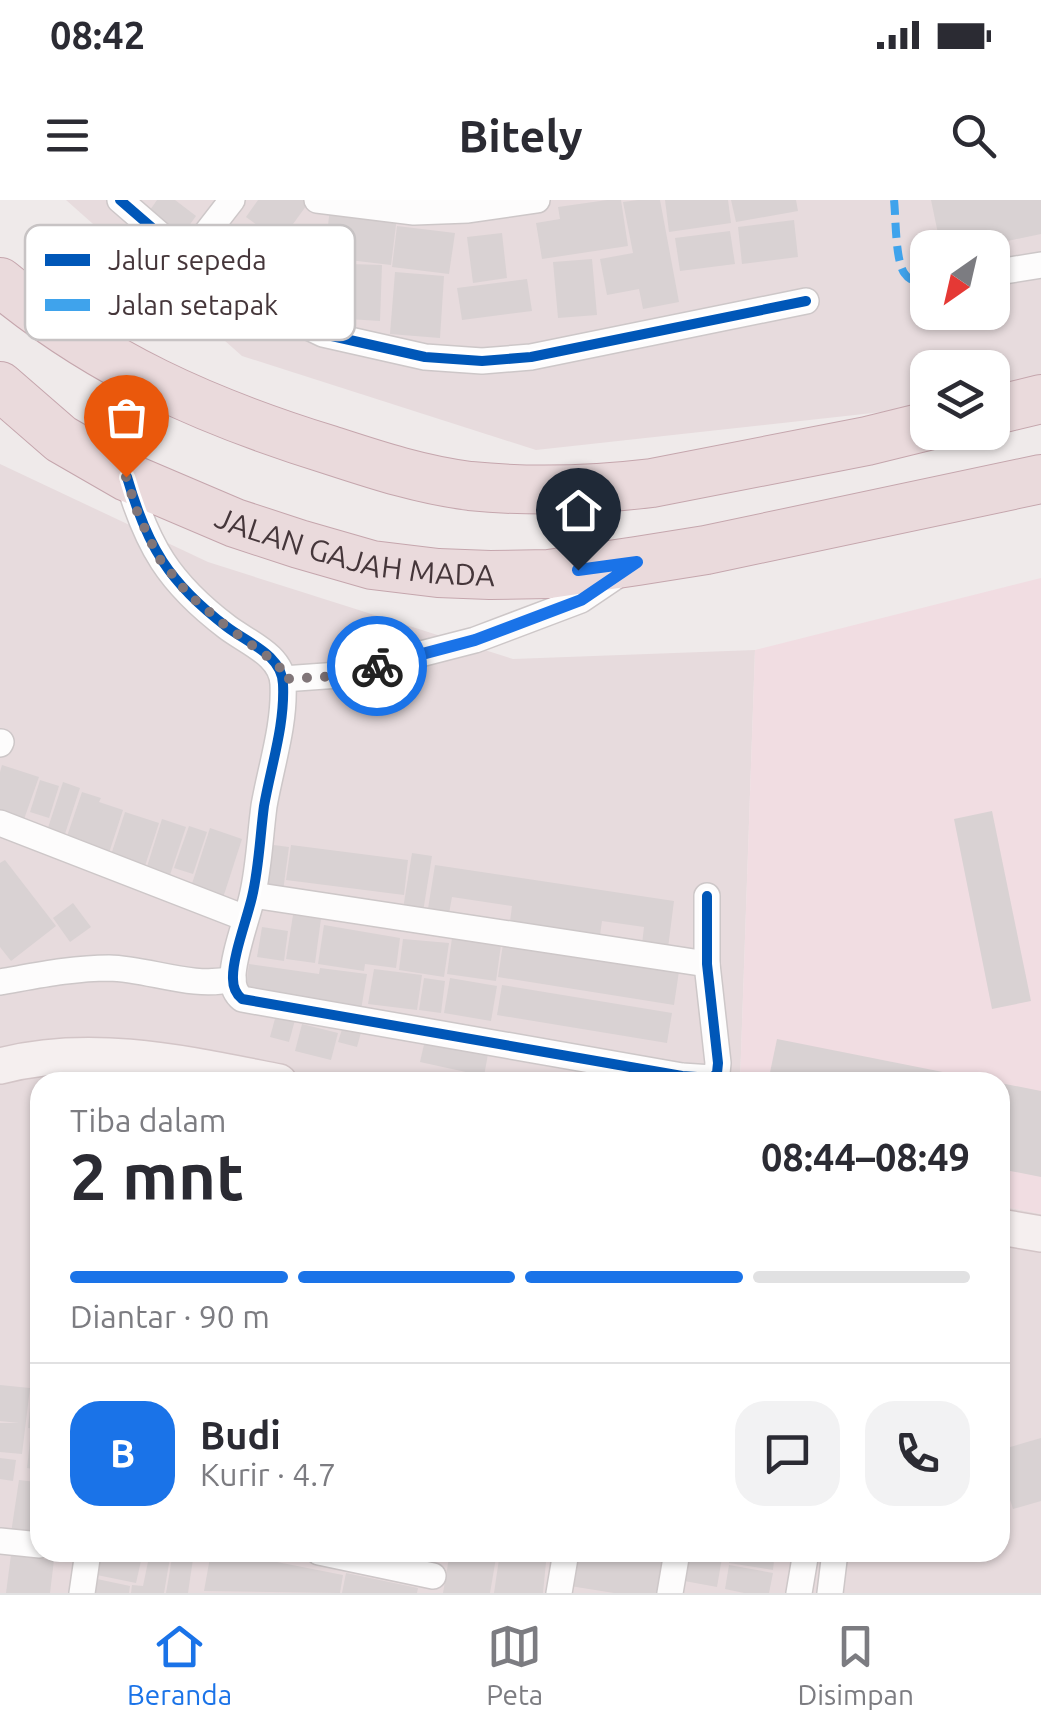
<!DOCTYPE html>
<html lang="id">
<meta charset="utf-8">
<style>
:root{--surface:#fff;--page:#f2f2f3;--text:#2b2b33;--muted:#7c7c81;--line:#e1e1e2;--accent:#1a73e8}
body{margin:0;font-family:Ubuntu,sans-serif;background:var(--page);color:var(--text);height:100vh;display:flex;flex-direction:column;font-size:38px;white-space:nowrap}
*{box-sizing:border-box;margin:0}
p{font-size:32px;color:var(--muted)}
.icon{flex:none;width:55px;height:55px;fill:none;stroke:currentColor;stroke-width:2;stroke-linecap:round;stroke-linejoin:round}
.map{position:relative;flex:1;overflow:hidden}
.panel{position:absolute;left:30px;top:872px;width:980px;height:490px;display:flex;flex-direction:column;background:var(--surface);border-radius:30px;box-shadow:0 2px 8px #0004}
.panel>*{flex:none}
.needle{width:65px;rotate:214deg}
.buttons{position:absolute;left:910px;top:30px;display:grid;gap:20px}
.buttons a{display:grid;place-items:center;width:100px;height:100px;border-radius:20px;background:var(--surface);box-shadow:0 2px 8px #0004;font-size:50px}
.pin{position:absolute;display:grid;place-items:center;width:85px;height:85px;color:#fff;margin:-102px -42px;border-radius:50% 50% 50% 0;rotate:-45deg;box-shadow:0 0 10px #0007}
.pin .icon{rotate:45deg}
.courier{position:absolute;display:grid;place-items:center;width:100px;height:100px;margin:-50px;border:8px solid #1a73e8;border-radius:50%;background:#fff;color:#222;box-shadow:0 2px 12px #0007}
.summary em{font-style:normal;font-weight:700}
.summary div{display:flex;flex-direction:column-reverse}
.summary{display:flex;align-items:center;justify-content:space-between;height:170px;padding:0 40px}
h1{font-size:65px;font-weight:700;line-height:75px}
.bar{display:grid;grid-template-columns:repeat(4,1fr);gap:15px 10px;align-content:center;height:120px;padding:0 40px}
.bar i{height:12px;border-radius:8px;background:var(--line)}
.bar .on{background:var(--accent)}
.bar p{grid-column:span 4}
.line{display:flex;align-items:center;gap:25px;padding:0 40px;border-top:2px solid var(--line)}
.line div{flex:1}
.round{display:grid;place-items:center;flex:none;width:105px;height:105px;border-radius:30px;background:var(--page)}
.status{display:flex;justify-content:space-between;align-items:center;height:70px;padding:0 50px;background:var(--surface);direction:ltr}
.status svg{height:28px;fill:currentColor}
header{display:flex;justify-content:space-between;align-items:center;height:130px;padding:0 40px;background:var(--surface);font-size:45px;font-weight:700}
.menu{display:flex;justify-content:space-around;align-items:center;height:140px;border-top:2px solid var(--line);background:var(--surface);font-size:28px;color:var(--muted)}
.menu a{display:grid;justify-items:center;gap:5px}
.menu .on{color:var(--accent)}
.map>svg:first-child{display:block}
.residential{fill:#e7dbdd;fill-rule:evenodd}
.commercial{fill:#f1dde2}
.building{fill:#d9d2d3}
.lines{fill:none;stroke-linecap:round;stroke-linejoin:round}
.street-casing{stroke:#cdc7c8;stroke-width:28}
.secondary-casing{stroke:#d3c5c7;stroke-width:38}
.highway-casing{stroke:#c5a6ad;stroke-width:50}
.street{stroke:#fdfcfc;stroke-width:25}
.secondary{stroke:#f5efef;stroke-width:35}
.highway{stroke:#eadadc;stroke-width:48}
.quiet{stroke:#3fa3ec;stroke-width:8;stroke-dasharray:15 8;stroke-linecap:butt}
.cycleway-casing{stroke:#fff;stroke-width:16}
.cycleway{stroke:#0057b8;stroke-width:10}
.done{stroke:#807578;stroke-width:10;stroke-dasharray:0 18}
.route{stroke:#1a73e8;stroke-width:12}
.labels{text-anchor:middle;dominant-baseline:central;stroke-width:8;stroke-linejoin:round;paint-order:stroke}
.street-label{font-size:30px;fill:#45363a;stroke:#fff}
.key{fill:#fff;stroke:#c7c3c4;stroke-width:2.5}
.key-label{font-size:28px;fill:#45363a}
</style>
<div class="status"><b>08:42</b><svg viewBox="0 0 49 12"><path d="M0 12V9h3v3zM5 12V6h3v6zM10 12V3h3v9zM15 12V0h3v12zM26 1h20v11H26zM47 4h2v5h-2z"/></svg></div>
<header><svg class="icon" aria-label="menu" viewBox="0 0 24 24"><path d="M4 6h16M4 12h16M4 18h16"/></svg>Bitely<svg class="icon" aria-label="search" viewBox="0 0 24 24"><circle cx="10" cy="10" r="6"/><path d="M15 15l6 6"/></svg></header>
<div class="map">
<svg width="1041" height="1393" viewBox="0 0 1041 1393">
<rect width="100%" height="100%" fill="#efeaea"/>
<g class="residential">
<path d="M66 0H1041V184L993 195 992 168H928L927 207 536 250 242 156ZM928 48H992V112H928Z"/>
<polygon points="0,264 208,362 513,459 755,450 740,882 40,882 40,1352 1000,1352 1000,1006 1041,1014 1041,1393 0,1393"/>
</g>
<polygon class="commercial" points="1041,378 1041,1014 1000,1006 1000,882 740,882 755,450"/>
<g class="building">
<polygon points="157,0 175,0 196,16 181,37 148,13"/>
<polygon points="258,0 305,0 309,2 280,42 246,17"/>
<polygon points="607,0 621,0 628,46 542,59 536,23 560,19 558,7"/>
<polygon points="638,0 660,0 679,102 643,109 639,89 607,95 600,59 633,53 623,2"/>
<polygon points="665,0 728,0 731,23 669,32"/>
<polygon points="731,0 796,0 798,11 736,22"/>
<polygon points="931,0 1041,0 1041,34 974,48 941,48"/>
<polygon points="330,9 397,17 391,65 324,57"/>
<polygon points="794,20 798,57 742,64 738,27"/>
<polygon points="397,26 455,33 449,74 392,67"/>
<polygon points="730,31 735,64 680,71 675,38"/>
<polygon points="502,33 507,78 473,83 467,37"/>
<polygon points="592,59 597,115 558,118 553,62"/>
<polygon points="350,64 382,65 380,121 348,119"/>
<polygon points="395,72 444,76 440,138 390,134"/>
<polygon points="527,79 532,111 462,120 457,88"/>
<polygon points="2,565 39,577 23,622 0,615 0,572"/>
<polygon points="40,580 59,586 49,618 30,612"/>
<polygon points="63,582 80,588 63,640 46,634"/>
<polygon points="82,592 101,598 99,602 123,610 108,656 65,642"/>
<polygon points="992,611 1031,801 992,809 954,619"/>
<polygon points="125,612 159,623 144,669 110,658"/>
<polygon points="162,619 186,627 168,681 145,673"/>
<polygon points="189,626 207,632 193,674 174,668"/>
<polygon points="210,628 242,639 222,701 190,690"/>
<polygon points="266,644 289,647 283,691 260,687"/>
<polygon points="291,645 408,660 404,695 286,680"/>
<polygon points="412,653 432,656 423,712 403,709"/>
<polygon points="5,660 56,726 11,761 0,747 0,663"/>
<polygon points="435,665 674,701 668,748 642,744 644,727 602,721 600,735 510,722 512,706 452,697 448,719 427,715"/>
<polygon points="73,703 91,727 70,742 53,718"/>
<polygon points="293,715 321,719 315,763 286,759"/>
<polygon points="324,725 400,738 396,768 365,764 364,771 318,764"/>
<polygon points="262,727 288,731 284,761 257,757"/>
<polygon points="452,738 501,745 496,781 447,774"/>
<polygon points="403,739 449,743 444,777 399,770"/>
<polygon points="503,744 679,771 674,805 498,777"/>
<polygon points="249,764 319,774 320,768 367,774 361,810 244,799"/>
<polygon points="374,769 422,775 417,810 368,804"/>
<polygon points="424,778 445,781 441,813 419,810"/>
<polygon points="450,778 497,786 491,821 444,813"/>
<polygon points="502,785 672,813 667,843 497,815"/>
<polygon points="276,815 295,820 289,842 270,837"/>
<polygon points="344,823 362,829 357,847 338,842"/>
<polygon points="302,824 338,833 331,860 295,851"/>
<polygon points="777,839 988,881 987,882 768,882"/>
<polygon points="425,840 488,854 484,876 420,862"/>
<polygon points="561,873 610,880 610,882 559,882"/>
<polygon points="1000,883 1041,891 1041,977 1000,969"/>
<polygon points="0,1185 30,1188 22,1254 0,1252 0,1223 19,1223 0,1221"/>
<polygon points="31,1198 40,1199 40,1229 28,1228"/>
<polygon points="31,1232 40,1233 40,1270 27,1268"/>
<polygon points="1041,1238 1041,1301 1013,1309 1000,1268 1000,1250"/>
<polygon points="0,1258 16,1260 13,1281 0,1279"/>
<polygon points="19,1280 37,1282 37,1287 40,1288 40,1337 11,1333"/>
<polygon points="102,1352 143,1352 136,1383 97,1375"/>
<polygon points="150,1352 171,1352 164,1393 131,1393 132,1385 143,1386"/>
<polygon points="173,1352 194,1352 188,1393 166,1393"/>
<polygon points="211,1352 226,1352 343,1375 340,1393 204,1391"/>
<polygon points="450,1352 497,1352 490,1393 443,1393"/>
<polygon points="500,1352 547,1352 543,1393 494,1393"/>
<polygon points="575,1352 610,1352 663,1361 658,1393 614,1393 570,1386"/>
<polygon points="685,1352 723,1352 717,1387 679,1380"/>
<polygon points="731,1352 775,1352 773,1370 729,1363"/>
<polygon points="11,1355 54,1360 50,1393 6,1393"/>
<polygon points="729,1365 773,1373 769,1393 744,1393 725,1389"/>
<polygon points="346,1373 418,1388 417,1393 342,1393"/>
<polygon points="97,1379 130,1386 129,1393 94,1393"/>
</g>
<g class="lines">
<defs>
<g id="street">
<polyline points="120,0 187,58 279,113 323,134 425,157 482,161 531,157 806,101"/>
<polyline points="317,0 414,12 468,10 537,0"/>
<polyline points="187,58 232,0"/>
<polyline points="992,73 1041,65"/>
<path d="M127 277C147 346 169 383 227 427 248 443 282 455 283 484 285 525 271 566 264 606 260 636 259 668 252 697 247 719 232 758 233 779 233 788 236 794 242 799L682 876 712 878 717 873 718 863 707 764V696"/>
<polyline points="283,479 339,475 475,440 581,400 621,373"/>
<polyline points="0,544 1,542"/>
<polyline points="0,623 245,718"/>
<polyline points="253,695 707,764"/>
<path d="M0 782C35 776 73 768 109 768 150 769 192 789 233 779"/>
<polyline points="0,1341 40,1345"/>
<polyline points="319,1352 433,1376"/>
<polyline points="82,1393 88,1352"/>
<polyline points="559,1393 566,1352"/>
<polyline points="670,1393 677,1352"/>
<polyline points="799,1393 806,1352"/>
<polyline points="830,1393 835,1352"/>
</g>
<g id="secondary">
<path d="M0 866C93 842 187 864 279 882"/>
<polyline points="1000,1027 1041,1034"/>
</g>
<g id="highway">
<path d="M0 82C100 165 207 212 330 250 376 265 421 280 470 286 530 292 593 290 652 283L867 241 928 226"/>
<path id="s1" d="M0 186 61 239 127 277 235 323 299 344 372 365 438 373 490 375 549 374 637 361 706 350 1041 279"/>
<polyline points="992,211 1041,199"/>
</g>
</defs>
<use href="#street" class="street-casing"/>
<use href="#secondary" class="secondary-casing"/>
<use href="#highway" class="highway-casing"/>
<use href="#street" class="street"/>
<use href="#secondary" class="secondary"/>
<use href="#highway" class="highway"/>
<path class="quiet" d="M894 0C896 17 895 62 905 74 910 82 919 82 928 82"/>
<defs>
<g id="cycleway">
<polyline points="120,0 187,58 279,113 323,134 425,157 482,161 531,157 806,101"/>
<path d="M127 277C147 346 169 383 227 427 248 443 282 455 283 484 285 525 271 566 264 606 260 636 259 668 252 697 247 719 232 758 233 779 233 788 236 794 242 799L682 876 712 878 717 873 718 863 707 764V696"/>
</g>
</defs>
<use href="#cycleway" class="cycleway-casing"/>
<use href="#cycleway" class="cycleway"/>
</g>
<g class="lines">
<polyline class="done" points="126,277 138,314 158,357 188,394 226,426 279,465 283,479 339,476 377,466"/>
<polyline class="route" points="377,466 475,440 581,400 637,362 578,370"/>
</g>
<g class="labels">
<g class="street-label">
<text stroke="none"><textPath href="#s1" startOffset="398">JALAN GAJAH MADA</textPath></text>
</g>
</g>
<rect x="25" y="25" width="330" height="115" rx="15" class="key"/>
<rect x="45" y="54" width="45" height="12" fill="#0057b8"/>
<rect x="45" y="99" width="45" height="12" fill="#3fa3ec"/>
<g class="key-label">
<text x="108" y="70">Jalur sepeda</text>
<text x="108" y="115">Jalan setapak</text>
</g>
</svg>
<div class="buttons">
<a><svg class="needle" viewBox="-14 -14 28 28"><path d="M0-13l5 13h-10z" fill="#e53935"/><path d="M0 13l5-13h-10z" fill="#7c7c81"/></svg></a>
<a><svg class="icon" aria-label="layers" viewBox="0 0 24 24"><path d="M12 4l9 5-9 5-9-5zM3 14l9 5 9-5"/></svg></a>
</div>
<div class="pin" style="left:126px;top:277px;background:#ea580c"><svg class="icon" aria-label="bag" viewBox="0 0 24 24"><path d="M5 8h14l-1 12H6zM9 8a3 3 0 0 1 6 0"/></svg></div>
<div class="pin" style="left:578px;top:370px;background:#1f2937"><svg class="icon" aria-label="home" viewBox="0 0 24 24"><path d="M3 11l9-7 9 7M6 9v11h12V9"/></svg></div>
<div class="courier" style="left:377px;top:466px"><svg class="icon" aria-label="bike" viewBox="0 0 24 24"><circle cx="6" cy="16" r="4"/><circle cx="18" cy="16" r="4"/><path d="M6 16l4-8h5l3 8M10 8l3 8H6M13 5h3"/></svg></div>
<section class="panel">
<div class="summary"><div><h1>2 mnt</h1><p>Tiba dalam</p></div><em>08:44–08:49</em></div>
<div class="bar"><i class="on"></i><i class="on"></i><i class="on"></i><i></i><p>Diantar · 90 m</p></div>
<div class="line" style="height:180px"><b class="round" style="background:var(--accent);color:#fff">B</b><div><b>Budi</b><p>Kurir · 4.7</p></div><a class="round"><svg class="icon" aria-label="chat" viewBox="0 0 24 24"><path d="M4 5h16v11H9l-5 4z"/></svg></a><a class="round"><svg class="icon" aria-label="phone" viewBox="0 0 24 24"><path d="M5 4h4l2 5-3 2q2 4 5 5l2-3 5 2v4C11 20 4 13 5 4z"/></svg></a></div>
</section>
</div>
<nav class="menu">
<a class="on"><svg class="icon" aria-label="home" viewBox="0 0 24 24"><path d="M3 11l9-7 9 7M6 9v11h12V9"/></svg>Beranda</a>
<a><svg class="icon" aria-label="map" viewBox="0 0 24 24"><path d="M3 6l6-2 6 2 6-2v14l-6 2-6-2-6 2zM9 4v14M15 6v14"/></svg>Peta</a>
<a><svg class="icon" aria-label="saved" viewBox="0 0 24 24"><path d="M7 4h10v16l-5-4-5 4z"/></svg>Disimpan</a>
</nav>
